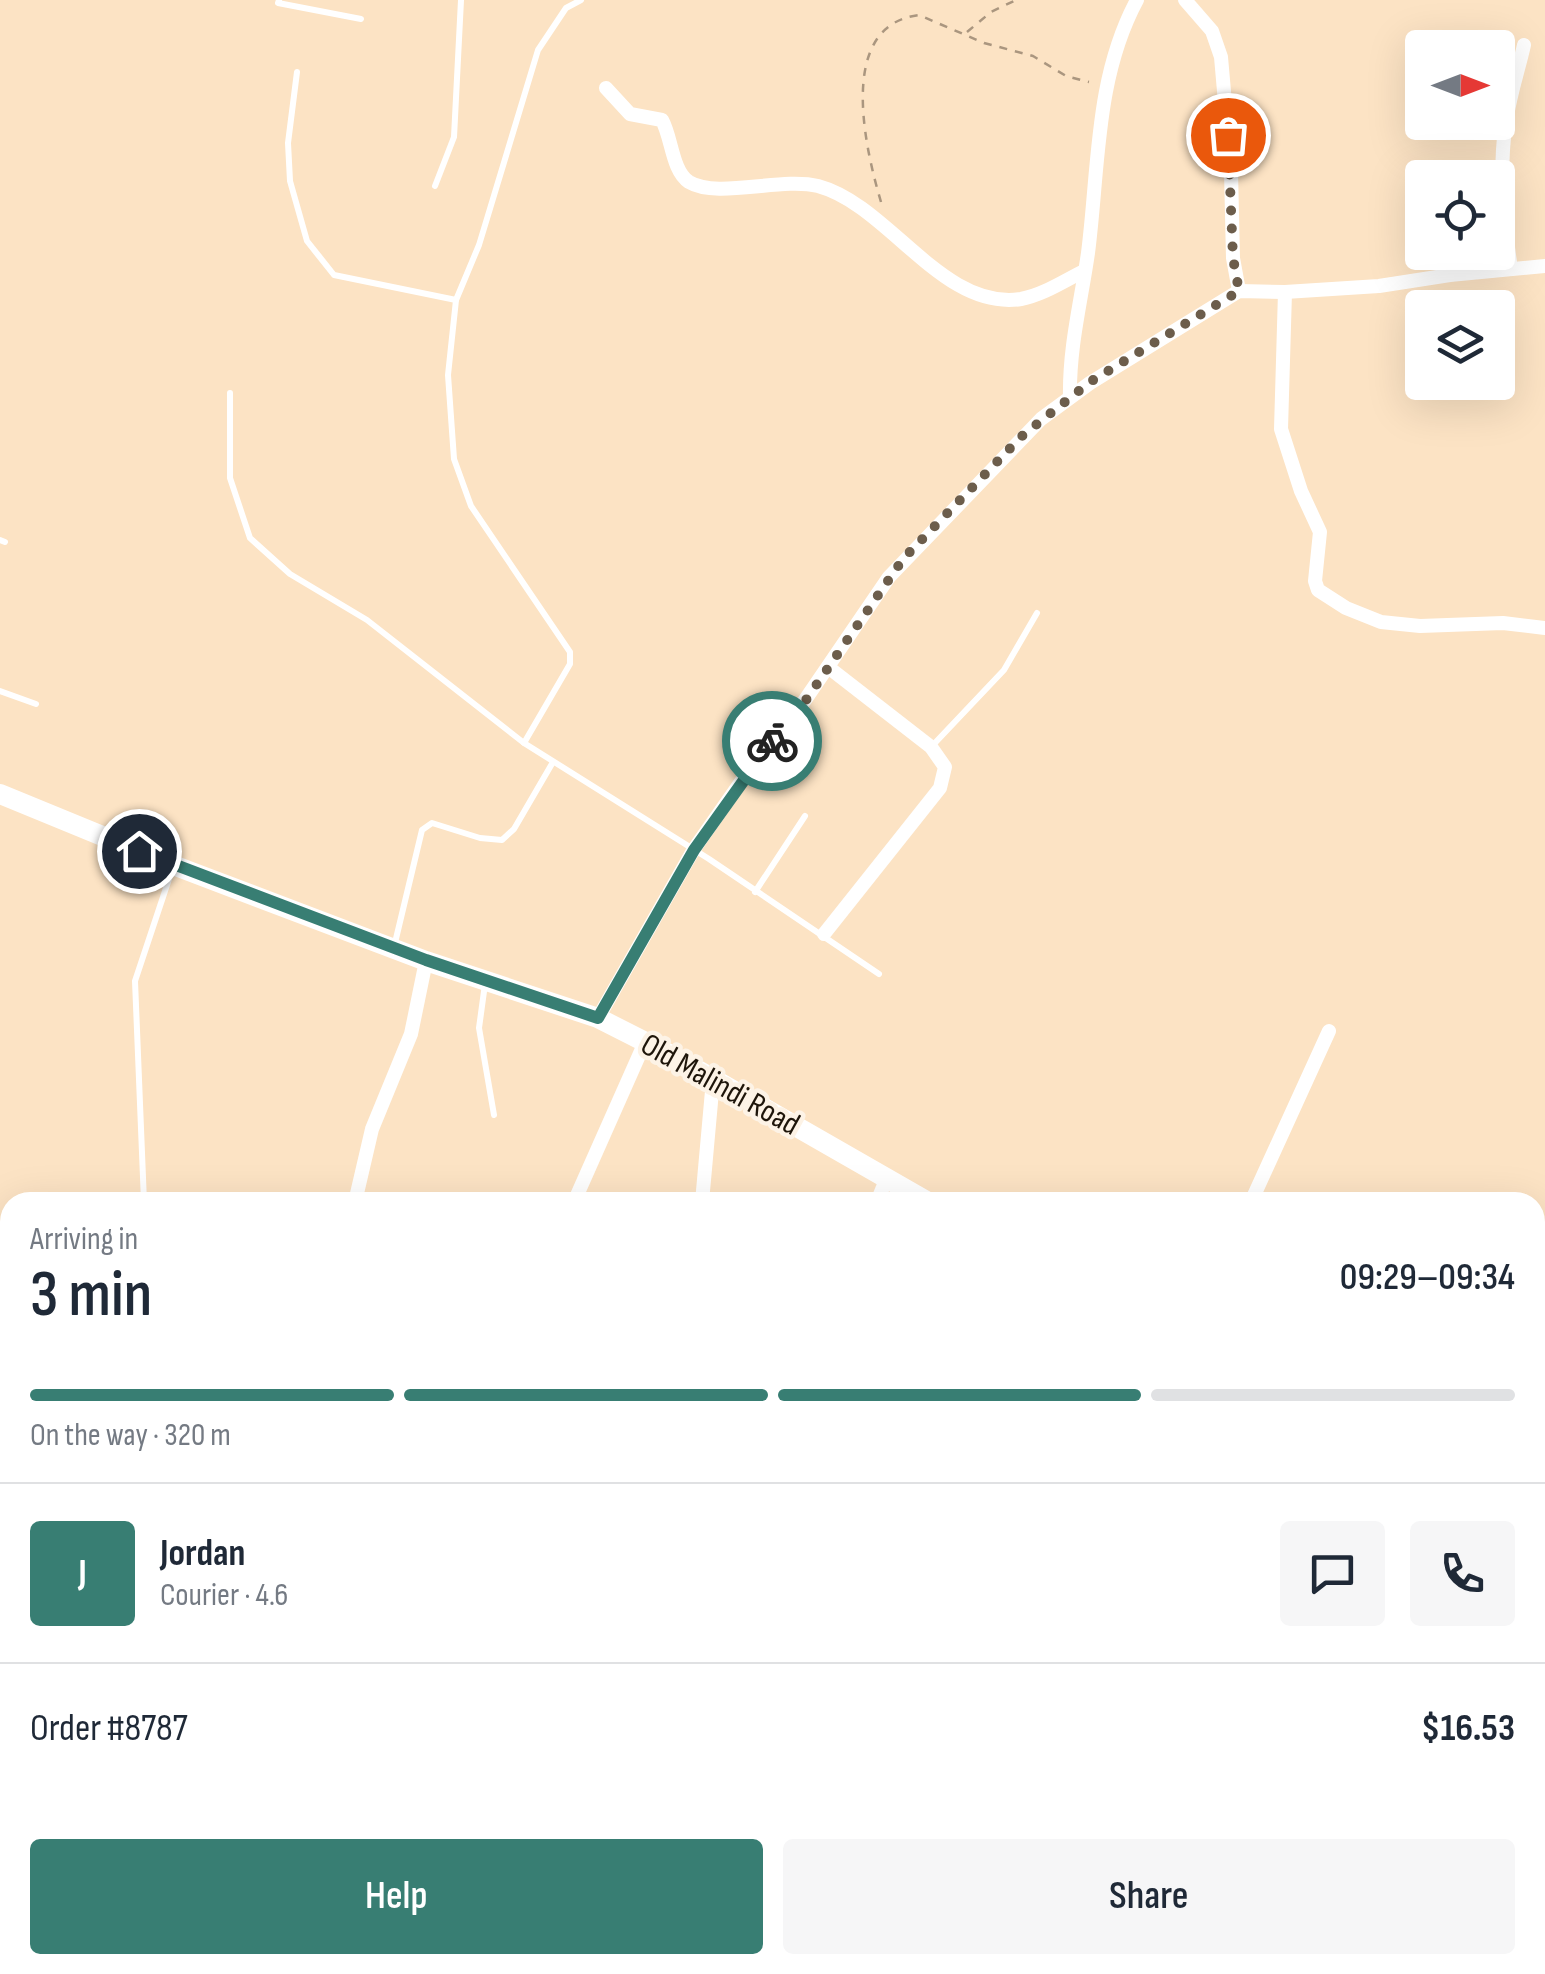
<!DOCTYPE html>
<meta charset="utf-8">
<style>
:root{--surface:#fff;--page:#f6f6f7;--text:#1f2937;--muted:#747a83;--line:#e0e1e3;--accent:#387e73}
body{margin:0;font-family:"Sofia Sans Condensed",sans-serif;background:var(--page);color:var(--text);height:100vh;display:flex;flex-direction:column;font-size:38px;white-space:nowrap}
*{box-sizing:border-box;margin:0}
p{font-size:32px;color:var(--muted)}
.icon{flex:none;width:55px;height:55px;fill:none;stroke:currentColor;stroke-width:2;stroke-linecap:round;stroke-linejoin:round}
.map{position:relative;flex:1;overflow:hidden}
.sheet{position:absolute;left:0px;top:1192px;width:1545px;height:782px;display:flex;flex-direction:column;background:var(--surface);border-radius:30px 30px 0 0;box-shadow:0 10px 40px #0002}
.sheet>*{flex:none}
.needle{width:65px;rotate:90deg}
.tools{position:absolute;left:1405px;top:30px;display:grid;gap:20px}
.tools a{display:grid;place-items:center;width:110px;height:110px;border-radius:10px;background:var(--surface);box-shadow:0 10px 40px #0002;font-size:50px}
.pin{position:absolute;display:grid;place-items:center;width:85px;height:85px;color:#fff;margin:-42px;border:5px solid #fff;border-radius:50%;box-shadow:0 2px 10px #0007}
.courier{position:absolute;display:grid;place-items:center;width:100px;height:100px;margin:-50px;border:8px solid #387e73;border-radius:50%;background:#fff;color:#222;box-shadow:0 2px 12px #0007}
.headline em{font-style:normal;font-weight:600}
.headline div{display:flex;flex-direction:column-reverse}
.headline{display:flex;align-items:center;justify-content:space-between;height:170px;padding:0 30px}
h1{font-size:65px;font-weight:600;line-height:75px}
.bar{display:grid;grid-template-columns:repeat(4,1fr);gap:15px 10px;align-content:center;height:120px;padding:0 30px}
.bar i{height:12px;border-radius:8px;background:var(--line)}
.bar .selected{background:var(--accent)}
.bar p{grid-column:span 4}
.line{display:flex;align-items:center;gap:25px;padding:0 30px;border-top:2px solid var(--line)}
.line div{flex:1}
.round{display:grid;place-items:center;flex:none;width:105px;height:105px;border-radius:10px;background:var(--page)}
.cta{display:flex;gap:20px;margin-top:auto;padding:20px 30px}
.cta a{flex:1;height:115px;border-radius:10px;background:var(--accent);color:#fff;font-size:40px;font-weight:600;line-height:115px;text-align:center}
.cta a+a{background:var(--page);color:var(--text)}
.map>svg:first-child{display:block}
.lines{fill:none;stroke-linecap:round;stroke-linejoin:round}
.path{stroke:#aa967f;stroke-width:2.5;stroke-dasharray:8 8;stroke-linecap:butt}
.lane{stroke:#fff;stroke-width:6}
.street{stroke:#fff;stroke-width:14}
.secondary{stroke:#fff;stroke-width:20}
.done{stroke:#6c5d4b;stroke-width:10;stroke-dasharray:0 18}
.route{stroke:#387e73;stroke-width:12}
.labels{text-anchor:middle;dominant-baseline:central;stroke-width:9;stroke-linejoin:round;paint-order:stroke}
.street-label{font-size:32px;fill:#1e150a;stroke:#fdf3e6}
</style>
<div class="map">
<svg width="1545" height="1974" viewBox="0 0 1545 1974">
<rect width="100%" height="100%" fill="#fce3c4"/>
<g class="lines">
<g class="path">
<polyline points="967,32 991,12 1016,0"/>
<path d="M881 202C865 148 836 25 919 15L984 43 1033 56 1066 76 1089 82"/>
</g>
<g class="lane">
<polyline points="279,0 278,3 361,19"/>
<polyline points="297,72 288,143 290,181 307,241 334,275 456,300"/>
<polyline points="435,186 454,137 461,0"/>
<polyline points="230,393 230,478 250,538 290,574 367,620 524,743 709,859 879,974"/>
<polyline points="0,540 5,542"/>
<polyline points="0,691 36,704"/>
<polyline points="524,743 570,664 570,652 471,506 454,459 448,375 456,300 479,245 538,50 566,8 581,0"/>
<polyline points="933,745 1004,670 1037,613"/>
<polyline points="755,892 805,816"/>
<polyline points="394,947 422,830 432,823 480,838 502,840 514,829 553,762"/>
<polyline points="485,984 479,1028 494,1115"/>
<polyline points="144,1202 135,981 173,867"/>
</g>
<g class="street">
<polyline points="1185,0 1212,31 1221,57 1231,171 1233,258 1239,291"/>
<path d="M606 88 630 114 662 120C672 138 672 171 689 182 717 199 781 177 818 186 889 205 942 311 1021 299 1043 295 1064 281 1084 271"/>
<path d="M1511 269C1504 222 1499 175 1505 129 1508 100 1518 72 1524 45"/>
<polyline points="1285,292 1281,429 1301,491 1320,532 1315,581 1318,590 1346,608 1381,622 1420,626 1503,623 1545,628"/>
<path d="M1070 397C1069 347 1081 302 1088 253 1099 167 1095 78 1137 0"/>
<polyline points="824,934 940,788 945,767 931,747 828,667"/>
<polyline points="598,1018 694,849 757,759 805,700 889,577 1041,419 1090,383 1239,291 1285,292 1379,286 1450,275 1545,266"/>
<polyline points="355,1202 372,1129 411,1034 426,961"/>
<polyline points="574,1202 645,1042"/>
<polyline points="702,1202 713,1080"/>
<polyline points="877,1202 886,1180"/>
<polyline points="1251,1202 1329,1031"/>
<polyline points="1535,1309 1545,1277"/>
<polyline points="0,1814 10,1815"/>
<polyline points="92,1965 94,1974"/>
<polyline points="964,1965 965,1974"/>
<polyline points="1100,1965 1101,1974"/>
<polyline points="1312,1965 1314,1974"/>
<polyline points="1408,1965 1421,1974"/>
<polyline points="1159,1974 1165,1965"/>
<polyline points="1371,1974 1378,1965"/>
<polyline points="1538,1974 1545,1962"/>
</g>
<g class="secondary">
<polyline points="0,794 173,865 426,961 598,1018 675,1057 928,1202"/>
<polyline points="1535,1556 1545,1562"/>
</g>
</g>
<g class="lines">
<polyline class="done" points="772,741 806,700 903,559 1022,436 1090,382 1239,291 1233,258 1228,135"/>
<polyline class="route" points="139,851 426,960 598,1018 694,850 772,741"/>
</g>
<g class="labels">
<g class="street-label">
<text transform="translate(720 1085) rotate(29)">Old Malindi Road</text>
</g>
</g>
</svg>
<div class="tools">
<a><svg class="needle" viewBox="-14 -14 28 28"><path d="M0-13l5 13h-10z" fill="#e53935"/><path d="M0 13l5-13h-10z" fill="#747a83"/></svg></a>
<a><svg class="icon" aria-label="locate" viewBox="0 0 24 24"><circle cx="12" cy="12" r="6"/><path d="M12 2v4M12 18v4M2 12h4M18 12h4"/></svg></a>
<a><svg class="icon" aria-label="layers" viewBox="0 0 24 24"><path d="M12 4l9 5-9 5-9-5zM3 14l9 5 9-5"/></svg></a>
</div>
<div class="pin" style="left:1228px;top:135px;background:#ea580c"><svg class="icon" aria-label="bag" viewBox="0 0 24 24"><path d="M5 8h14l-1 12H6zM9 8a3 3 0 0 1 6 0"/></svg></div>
<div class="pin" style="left:139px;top:851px;background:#1f2937"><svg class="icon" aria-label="home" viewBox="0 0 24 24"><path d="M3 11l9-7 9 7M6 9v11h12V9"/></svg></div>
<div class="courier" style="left:772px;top:741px"><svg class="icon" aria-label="bike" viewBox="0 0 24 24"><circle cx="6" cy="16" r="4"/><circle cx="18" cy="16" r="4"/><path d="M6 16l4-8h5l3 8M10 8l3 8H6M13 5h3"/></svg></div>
<section class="sheet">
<div class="headline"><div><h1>3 min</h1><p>Arriving in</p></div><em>09:29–09:34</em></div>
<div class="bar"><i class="selected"></i><i class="selected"></i><i class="selected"></i><i></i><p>On the way · 320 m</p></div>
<div class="line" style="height:180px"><b class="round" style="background:var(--accent);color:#fff">J</b><div><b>Jordan</b><p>Courier · 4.6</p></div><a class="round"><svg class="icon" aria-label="chat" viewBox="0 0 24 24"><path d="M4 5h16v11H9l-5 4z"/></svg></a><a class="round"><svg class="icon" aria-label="phone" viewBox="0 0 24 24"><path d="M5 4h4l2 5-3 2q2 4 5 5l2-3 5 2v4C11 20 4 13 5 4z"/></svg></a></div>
<div class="line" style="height:130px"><div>Order #8787</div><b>$16.53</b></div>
<div class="cta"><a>Help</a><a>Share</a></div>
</section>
</div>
